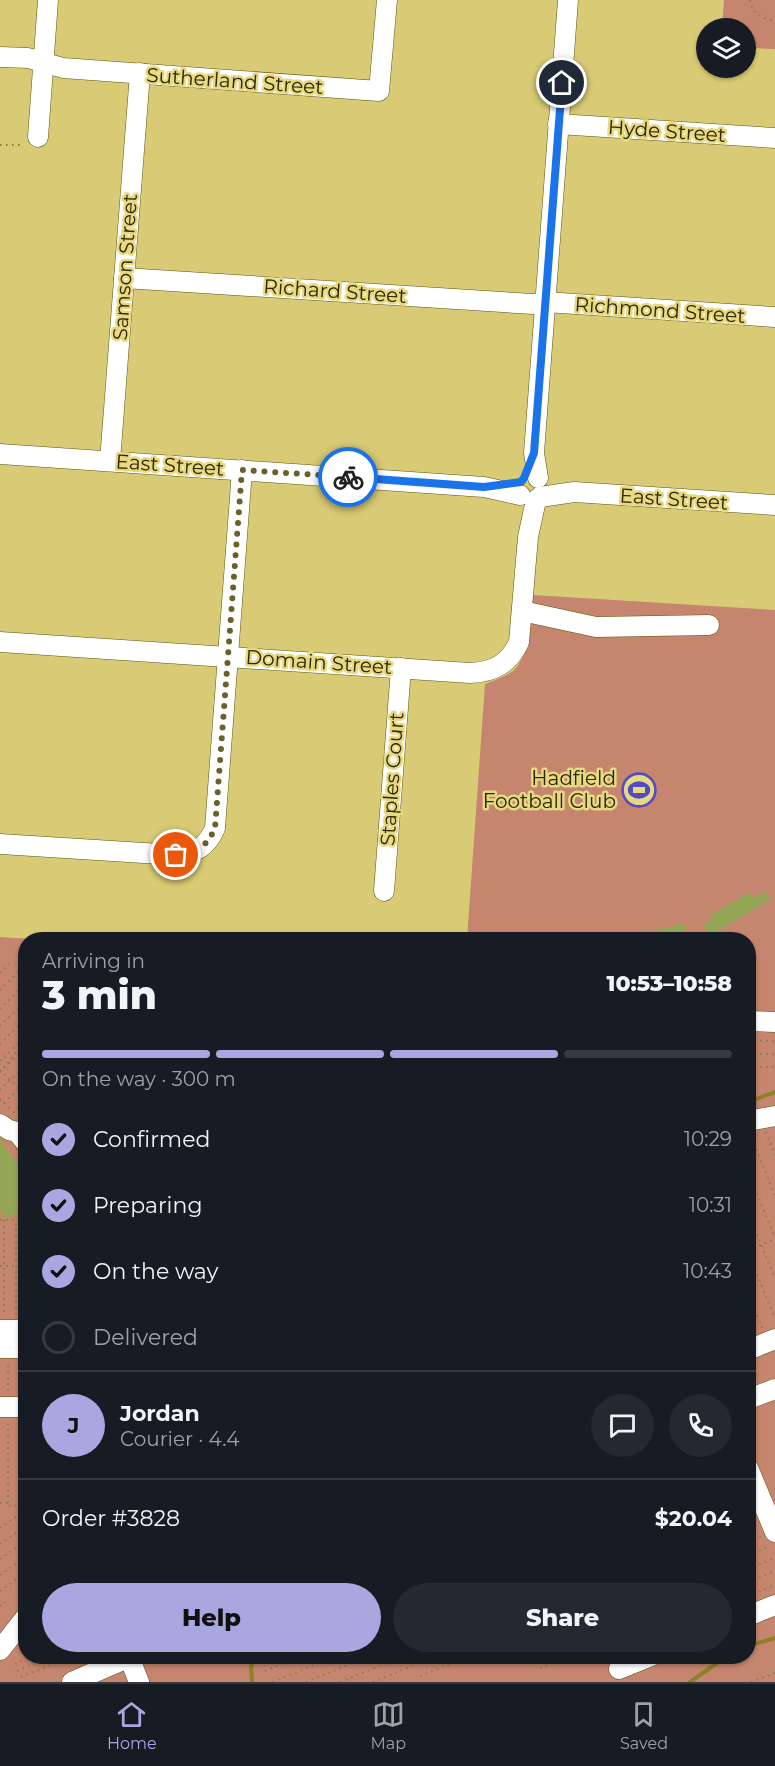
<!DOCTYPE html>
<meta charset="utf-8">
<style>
:root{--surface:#171b24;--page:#242831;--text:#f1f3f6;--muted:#9ea1a6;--line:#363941;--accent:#a9a7df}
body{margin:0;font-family:Montserrat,sans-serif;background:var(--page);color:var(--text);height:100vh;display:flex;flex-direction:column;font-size:22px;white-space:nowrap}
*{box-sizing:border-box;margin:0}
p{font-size:20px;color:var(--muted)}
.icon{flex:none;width:33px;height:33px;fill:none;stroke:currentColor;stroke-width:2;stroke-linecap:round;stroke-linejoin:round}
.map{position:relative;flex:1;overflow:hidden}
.side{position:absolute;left:18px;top:932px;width:738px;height:732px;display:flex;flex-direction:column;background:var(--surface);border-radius:24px;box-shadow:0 2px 4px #0004}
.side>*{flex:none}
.buttons{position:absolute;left:696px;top:18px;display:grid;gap:12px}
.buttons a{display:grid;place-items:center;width:60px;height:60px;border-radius:50%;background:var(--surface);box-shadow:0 2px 4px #0004;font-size:30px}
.pin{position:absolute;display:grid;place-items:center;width:51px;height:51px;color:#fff;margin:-26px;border:3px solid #fff;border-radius:50%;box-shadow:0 2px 6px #0007}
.courier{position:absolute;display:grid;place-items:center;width:60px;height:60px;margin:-30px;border:4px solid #1a73e8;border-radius:50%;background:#fff;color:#222;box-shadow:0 2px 8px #0007}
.overview em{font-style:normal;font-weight:800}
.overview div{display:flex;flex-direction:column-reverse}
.overview{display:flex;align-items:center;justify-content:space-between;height:102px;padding:0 24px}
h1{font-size:39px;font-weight:800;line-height:45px}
.bar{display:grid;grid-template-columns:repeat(4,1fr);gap:9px 6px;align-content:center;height:72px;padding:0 24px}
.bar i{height:8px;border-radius:4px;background:var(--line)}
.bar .selected{background:var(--accent)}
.bar p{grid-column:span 4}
.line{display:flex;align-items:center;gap:15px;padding:0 24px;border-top:2px solid var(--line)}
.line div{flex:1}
.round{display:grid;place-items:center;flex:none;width:63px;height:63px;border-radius:32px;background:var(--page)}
ol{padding:0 24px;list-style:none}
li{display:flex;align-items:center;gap:18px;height:66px}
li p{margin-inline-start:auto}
li .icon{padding:6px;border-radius:50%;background:var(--accent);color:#111;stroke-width:4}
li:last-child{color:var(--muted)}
li i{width:33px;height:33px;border:3px solid var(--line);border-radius:50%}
.button{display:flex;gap:12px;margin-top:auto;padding:12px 24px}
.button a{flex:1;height:69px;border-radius:36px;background:var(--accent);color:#111;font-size:24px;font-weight:800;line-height:69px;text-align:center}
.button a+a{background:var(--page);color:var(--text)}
.menu{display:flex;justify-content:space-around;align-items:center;height:84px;border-top:2px solid var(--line);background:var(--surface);font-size:16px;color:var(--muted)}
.menu a{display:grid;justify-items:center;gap:3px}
.menu .selected{color:var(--accent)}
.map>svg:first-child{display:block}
.green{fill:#c6856e}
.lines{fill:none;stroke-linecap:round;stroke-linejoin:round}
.stream{stroke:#8e8024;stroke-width:4}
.building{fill:#94a656}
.minor-casing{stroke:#5f540c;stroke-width:21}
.path{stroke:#8a7f40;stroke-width:2;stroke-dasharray:1.5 4.5;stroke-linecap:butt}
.minor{stroke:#fff;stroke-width:20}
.done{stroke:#69602a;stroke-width:6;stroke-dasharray:0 10.8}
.route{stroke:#1a73e8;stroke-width:8}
.labels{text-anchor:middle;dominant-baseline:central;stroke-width:5;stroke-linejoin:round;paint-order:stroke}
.street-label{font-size:20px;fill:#2c2601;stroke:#e7d882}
.poi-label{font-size:20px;fill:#2c2601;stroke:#e7d882;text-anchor:end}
</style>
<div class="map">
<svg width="775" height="1682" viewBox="0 0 775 1682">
<rect width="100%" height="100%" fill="#d9cb75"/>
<g class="green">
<polygon points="724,0 775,0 775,49 746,48 746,28 722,28"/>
<path d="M533 595 775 610V1682H0V937L33 939H26V1656H748V939H467L485 684C494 680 508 676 515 669 532 650 530 619 533 595Z"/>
</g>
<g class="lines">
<g class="stream">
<polyline points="748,1099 754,1100 775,1092"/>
<polyline points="748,1646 775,1638"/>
<polyline points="252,1682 251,1667 255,1656"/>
<polyline points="690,1682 727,1656"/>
</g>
</g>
<g class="building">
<polygon points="765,891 770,900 709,936 703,925 713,919 710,915 750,892 754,898"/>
<polygon points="685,923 688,939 635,939 635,935"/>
<polygon points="0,1139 26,1176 26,1209 5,1219 0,1210"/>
</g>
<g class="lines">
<defs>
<g id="minor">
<polyline points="0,57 28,58 63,68 379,91 387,0"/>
<polyline points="558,124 775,138"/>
<polyline points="38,137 48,0"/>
<polyline points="124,278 533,304 545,302 775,317"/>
<polyline points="0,454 484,487 520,495"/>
<polyline points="110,461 140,73"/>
<polyline points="538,478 534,453 568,0"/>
<polyline points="540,497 574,492 775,505"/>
<polyline points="522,611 596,627 709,625"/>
<path d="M0 642 470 673C494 672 509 664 519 642L528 537 536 500"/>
<path d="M0 844 176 855C196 853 207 847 215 828L242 470"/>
<polyline points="384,891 401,668"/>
<polyline points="748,1021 775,1022"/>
<polyline points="748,1121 775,1116"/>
<polyline points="0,1124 9,1130 17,1132 26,1143"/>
<polyline points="0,1330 26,1330"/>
<polyline points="0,1348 26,1348"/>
<polyline points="748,1350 775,1339"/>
<polyline points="748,1399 775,1389"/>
<polyline points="0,1407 26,1407"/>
<polyline points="748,1468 775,1532"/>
<polyline points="748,1616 775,1605"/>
<polyline points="0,1650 26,1617"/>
<polyline points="129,1657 139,1682"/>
<polyline points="619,1669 651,1656"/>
<polyline points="72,1682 132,1656"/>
</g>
</defs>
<use href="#minor" class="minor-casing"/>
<g class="path">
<path d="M750 0C753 14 761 18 775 21"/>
<polyline points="0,145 23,145"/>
<polyline points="0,973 9,964"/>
<polyline points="20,989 26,995"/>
<polyline points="0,990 24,966 26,968"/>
<polyline points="0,1009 26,983"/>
<polyline points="0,1026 26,1001"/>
<polyline points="748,1040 775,1041"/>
<polyline points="0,1044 26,1018"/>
<polyline points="748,1054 775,1054"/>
<polyline points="0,1061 26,1036"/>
<polyline points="748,1067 775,1067"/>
<polyline points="4,1068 24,1041 24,1038"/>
<polyline points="0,1070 26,1095"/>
<polyline points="0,1072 26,1047"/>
<polyline points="0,1090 26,1065"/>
<polyline points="0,1099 14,1112 26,1100"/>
<polyline points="4,1103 26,1082"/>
<polyline points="766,1132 775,1155"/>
<polyline points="752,1138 775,1196"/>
<polyline points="748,1171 775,1238"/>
<polyline points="748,1212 775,1279"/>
<polyline points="0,1220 26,1220"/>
<polyline points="4,1220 4,1313"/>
<polyline points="748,1250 775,1239"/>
<polyline points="748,1252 775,1319"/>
<polyline points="0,1266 26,1266"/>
<polyline points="748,1293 762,1328"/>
<polyline points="16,1315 16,1220"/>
<polyline points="8,1391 8,1364"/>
<polyline points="20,1391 20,1364"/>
<polyline points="0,1503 8,1503 8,1506 20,1505 20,1517 26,1517"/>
<polyline points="8,1503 8,1422"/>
<polyline points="20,1505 21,1422"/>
<polyline points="0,1528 20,1514"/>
<polyline points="748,1528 756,1525"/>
<polyline points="748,1541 761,1536"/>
<polyline points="0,1544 26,1526"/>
<polyline points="748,1555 770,1546"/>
<polyline points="0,1559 26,1541"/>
<polyline points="748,1569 775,1558"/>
<polyline points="0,1575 26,1557"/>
<polyline points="748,1582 775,1571"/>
<polyline points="0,1591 26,1572"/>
<polyline points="748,1596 775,1585"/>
<polyline points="0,1606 6,1602"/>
<polyline points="536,1656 537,1656"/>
<polyline points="260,1660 269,1656"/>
<polyline points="15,1664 33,1656"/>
<polyline points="540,1668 570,1656"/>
<polyline points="17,1671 52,1656"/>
<polyline points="265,1671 303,1656"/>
<polyline points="420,1676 469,1656"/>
<polyline points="21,1677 73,1656"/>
<polyline points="273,1682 336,1656"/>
<polyline points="306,1682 370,1656"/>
<polyline points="340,1682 404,1656"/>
<polyline points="373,1682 436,1656"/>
<polyline points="751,1682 775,1673"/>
</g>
<use href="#minor" class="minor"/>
</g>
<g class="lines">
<path class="done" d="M176 855C196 853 207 847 215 828L242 470 348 477"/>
<polyline class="route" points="348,477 484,487 521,482 524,478 534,453 562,83"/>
</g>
<defs>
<symbol id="stadium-ring" viewBox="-11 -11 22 22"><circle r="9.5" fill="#e7d882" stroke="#524bc2" stroke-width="1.5"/><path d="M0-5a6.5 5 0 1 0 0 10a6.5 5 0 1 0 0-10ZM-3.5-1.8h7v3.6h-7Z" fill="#524bc2"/></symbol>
</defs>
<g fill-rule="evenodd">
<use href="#stadium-ring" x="620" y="771" width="38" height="38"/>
</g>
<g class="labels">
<g class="street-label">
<text transform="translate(235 81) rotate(4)">Sutherland Street</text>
<text transform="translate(667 131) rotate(4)">Hyde Street</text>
<text transform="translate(125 267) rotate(-86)">Samson Street</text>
<text transform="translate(335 291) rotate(4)">Richard Street</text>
<text transform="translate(660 310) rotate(4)">Richmond Street</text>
<text transform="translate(170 465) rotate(4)">East Street</text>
<text transform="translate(674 499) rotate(4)">East Street</text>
<text transform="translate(319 662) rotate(4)">Domain Street</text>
<text transform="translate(392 779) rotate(-86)">Staples Court</text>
</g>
<g class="poi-label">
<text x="616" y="778">Hadfield<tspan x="616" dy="23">Football Club</tspan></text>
</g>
</g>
</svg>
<div class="buttons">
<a><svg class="icon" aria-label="layers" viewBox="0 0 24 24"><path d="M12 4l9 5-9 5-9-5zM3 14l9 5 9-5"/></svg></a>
</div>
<div class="pin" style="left:176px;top:855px;background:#ea580c"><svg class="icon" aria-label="bag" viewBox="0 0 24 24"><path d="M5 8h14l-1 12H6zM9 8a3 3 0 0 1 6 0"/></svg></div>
<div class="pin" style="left:562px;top:83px;background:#1f2937"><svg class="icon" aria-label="home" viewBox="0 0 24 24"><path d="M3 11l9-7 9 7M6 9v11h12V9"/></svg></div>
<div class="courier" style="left:348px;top:477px"><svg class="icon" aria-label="bike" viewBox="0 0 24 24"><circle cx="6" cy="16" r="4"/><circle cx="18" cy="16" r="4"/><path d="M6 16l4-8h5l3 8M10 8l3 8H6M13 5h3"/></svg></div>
<section class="side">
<div class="overview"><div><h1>3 min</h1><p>Arriving in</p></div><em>10:53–10:58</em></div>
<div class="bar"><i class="selected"></i><i class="selected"></i><i class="selected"></i><i></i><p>On the way · 300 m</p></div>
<ol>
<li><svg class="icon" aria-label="check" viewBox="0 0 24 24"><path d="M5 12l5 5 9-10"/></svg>Confirmed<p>10:29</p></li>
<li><svg class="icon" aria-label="check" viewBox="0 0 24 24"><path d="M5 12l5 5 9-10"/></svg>Preparing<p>10:31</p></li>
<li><svg class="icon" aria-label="check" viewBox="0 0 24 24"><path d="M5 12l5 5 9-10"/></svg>On the way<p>10:43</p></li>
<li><i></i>Delivered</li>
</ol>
<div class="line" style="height:108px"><b class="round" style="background:var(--accent);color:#111">J</b><div><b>Jordan</b><p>Courier · 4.4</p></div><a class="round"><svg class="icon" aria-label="chat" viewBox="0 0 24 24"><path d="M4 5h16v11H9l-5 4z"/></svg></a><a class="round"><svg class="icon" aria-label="phone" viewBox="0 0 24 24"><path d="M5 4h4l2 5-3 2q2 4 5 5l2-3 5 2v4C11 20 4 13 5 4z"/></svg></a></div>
<div class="line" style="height:78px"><div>Order #3828</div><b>$20.04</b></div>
<div class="button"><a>Help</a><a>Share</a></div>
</section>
</div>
<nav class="menu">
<a class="selected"><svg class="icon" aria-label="home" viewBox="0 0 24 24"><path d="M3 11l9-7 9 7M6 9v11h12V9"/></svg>Home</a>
<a><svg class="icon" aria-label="map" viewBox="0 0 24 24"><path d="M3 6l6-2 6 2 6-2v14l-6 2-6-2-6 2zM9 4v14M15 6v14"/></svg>Map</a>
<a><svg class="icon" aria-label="saved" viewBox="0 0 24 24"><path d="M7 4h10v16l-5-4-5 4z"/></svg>Saved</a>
</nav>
